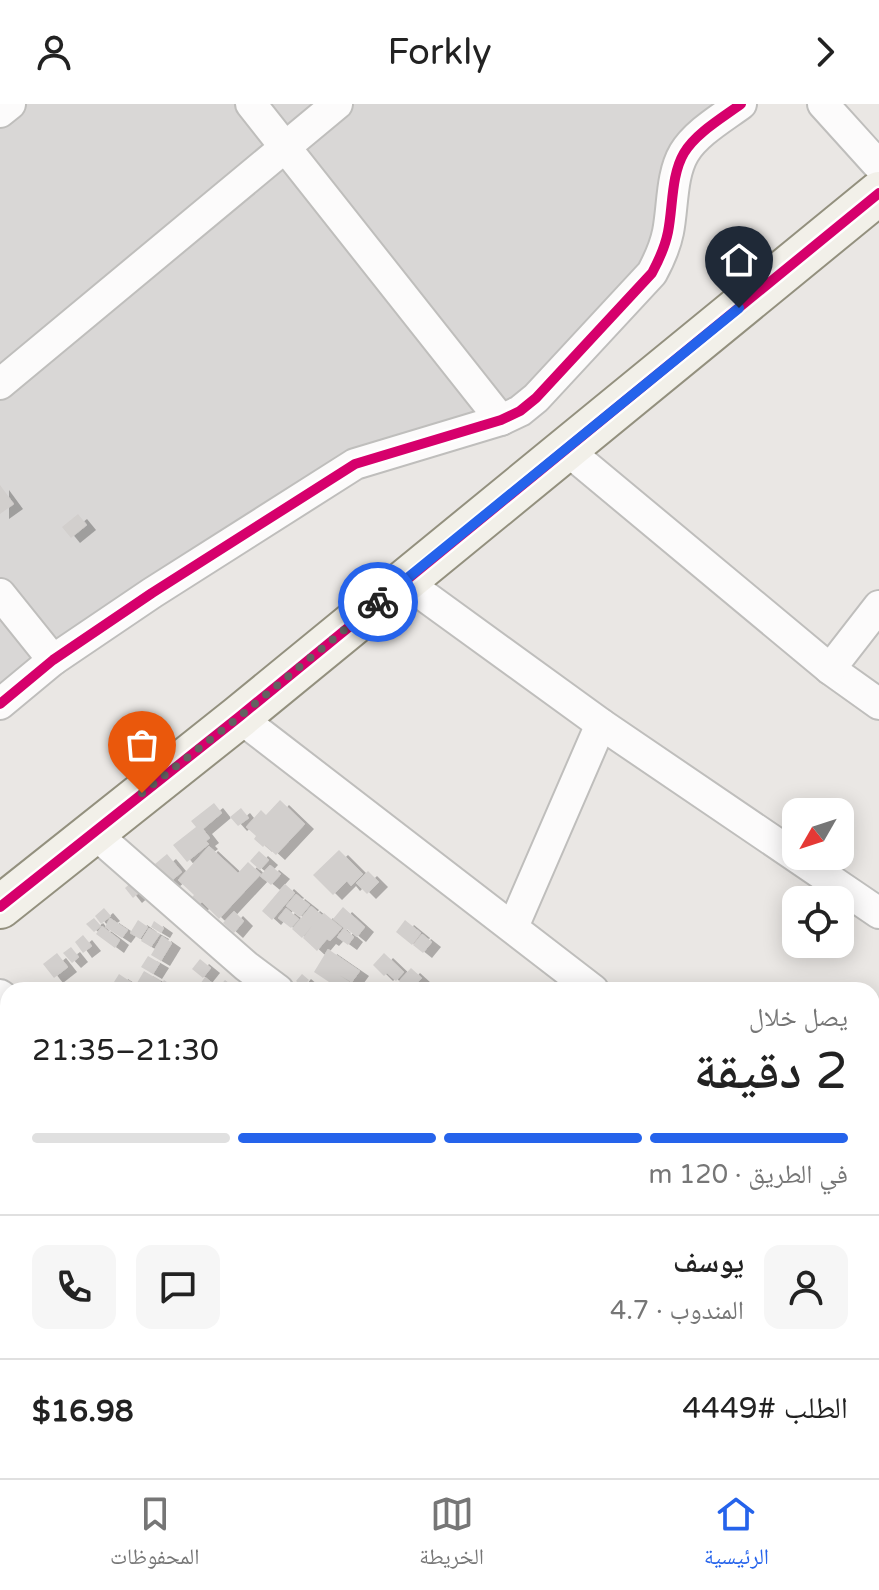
<!DOCTYPE html>
<html lang="ar">
<meta charset="utf-8">
<style>
:root{--surface:#fff;--page:#f6f6f6;--text:#222;--muted:#767676;--line:#e0e0e0;--accent:#2563eb}
body{margin:0;font-family:"Varela Round","Noto Naskh Arabic",sans-serif;background:var(--page);color:var(--text);direction:rtl;height:100vh;display:flex;flex-direction:column;font-size:30px;white-space:nowrap}
*{box-sizing:border-box;margin:0}
p{font-size:26px;color:var(--muted)}
.icon{flex:none;width:44px;height:44px;fill:none;stroke:currentColor;stroke-width:2;stroke-linecap:round;stroke-linejoin:round}
.map{position:relative;flex:1;overflow:hidden;direction:ltr}
.side{position:absolute;left:0px;top:878px;width:880px;height:496px;display:flex;flex-direction:column;background:var(--surface);border-radius:24px 24px 0 0;box-shadow:0 4px 20px #0003;direction:rtl}
.side>*{flex:none}
.needle{width:52px;rotate:231deg}
.tools{position:absolute;left:782px;top:694px;display:grid;gap:16px}
.tools a{display:grid;place-items:center;width:72px;height:72px;border-radius:16px;background:var(--surface);box-shadow:0 4px 20px #0003;font-size:40px}
.pin{position:absolute;display:grid;place-items:center;width:68px;height:68px;color:#fff;margin:-82px -34px;border-radius:50% 50% 50% 0;rotate:-45deg;box-shadow:0 0 8px #0007}
.pin .icon{rotate:45deg}
.courier{position:absolute;display:grid;place-items:center;width:80px;height:80px;margin:-40px;border:6px solid #2563eb;border-radius:50%;background:#fff;color:#222;box-shadow:0 2px 10px #0007}
.summary em{font-style:normal;font-weight:600}
.summary div{display:flex;flex-direction:column-reverse}
.summary{display:flex;align-items:center;justify-content:space-between;height:136px;padding:0 32px}
h1{font-size:52px;font-weight:600;line-height:60px}
.bar{display:grid;grid-template-columns:repeat(4,1fr);gap:12px 8px;align-content:center;height:96px;padding:0 32px}
.bar i{height:10px;border-radius:6px;background:var(--line)}
.bar .on{background:var(--accent)}
.bar p{grid-column:span 4}
.line{display:flex;align-items:center;gap:20px;padding:0 32px;border-top:2px solid var(--line)}
.line div{flex:1}
.round{display:grid;place-items:center;flex:none;width:84px;height:84px;border-radius:16px;background:var(--page)}
header{display:flex;justify-content:space-between;align-items:center;height:104px;padding:0 32px;background:var(--surface);font-size:36px;font-weight:600}
.tab-bar{display:flex;justify-content:space-around;align-items:center;height:112px;border-top:2px solid var(--line);background:var(--surface);font-size:22px;color:var(--muted)}
.tab-bar a{display:grid;justify-items:center;gap:4px}
.tab-bar .on{color:var(--accent)}
.map>svg:first-child{display:block}
.residential{fill:#d9d7d6}
.building{fill:#d2cfcd;filter:url(#shadow)}
.lines{fill:none;stroke-linecap:round;stroke-linejoin:round}
.street-casing{stroke:#bfbebc;stroke-width:34}
.secondary-casing{stroke:#93907e;stroke-width:46}
.street{stroke:#fcfbfb;stroke-width:30}
.secondary{stroke:#f2f0e9;stroke-width:42}
.cycleway-casing{stroke:#fff;stroke-width:15}
.cycleway{stroke:#d6006c;stroke-width:10}
.done{stroke:#636261;stroke-width:8;stroke-dasharray:0 14.4}
.route{stroke:#2563eb;stroke-width:10}
</style>
<header><svg class="icon" aria-label="forward" viewBox="0 0 24 24"><path d="M9 5l7 7-7 7"/></svg>Forkly<svg class="icon" aria-label="person" viewBox="0 0 24 24"><circle cx="12" cy="8" r="4"/><path d="M4 21q1-7 8-7t8 7"/></svg></header>
<div class="map">
<svg width="879" height="1374" viewBox="0 0 879 1374">
<defs>
<filter id="shadow"><feDropShadow dx="9" dy="5" stdDeviation="0" flood-color="#0004"/></filter>
</defs>
<rect width="100%" height="100%" fill="#eae7e4"/>
<polygon class="residential" points="0,0 741,0 693,37 668,130 536,294 371,354 0,600"/>
<g class="building">
<polygon points="0,381 14,400 0,410"/>
<polygon points="78,410 87,421 71,434 62,423"/>
<polygon points="280,696 305,720 276,751 265,741 263,743 254,735 256,732 246,723 261,706 266,711"/>
<polygon points="214,699 222,709 203,725 210,734 206,737 209,740 187,758 173,741 196,723 191,717"/>
<polygon points="241,704 249,714 238,722 230,713"/>
<polygon points="209,742 238,769 248,758 261,770 219,815 202,798 197,803 189,796 194,791 178,776"/>
<polygon points="339,746 363,770 351,782 347,777 333,791 313,771"/>
<polygon points="259,747 269,756 260,766 250,757"/>
<polygon points="167,750 182,768 170,778 155,760"/>
<polygon points="270,761 281,770 271,781 260,772"/>
<polygon points="368,767 379,778 367,790 356,779"/>
<polygon points="135,775 143,785 133,794 125,784"/>
<polygon points="285,780 295,789 272,816 262,807"/>
<polygon points="296,790 310,801 300,813 286,802"/>
<polygon points="311,802 322,811 324,809 342,824 330,837 327,835 317,847 303,834 312,822 302,834 292,825"/>
<polygon points="343,803 365,823 357,833 347,825 346,826 354,833 348,841 337,833 344,824 333,815"/>
<polygon points="104,804 111,812 101,820 95,812"/>
<polygon points="286,804 299,815 291,824 278,814"/>
<polygon points="234,807 244,817 234,829 223,819"/>
<polygon points="94,814 101,822 94,828 86,820"/>
<polygon points="110,814 128,826 122,834 105,823"/>
<polygon points="138,816 148,823 140,835 130,829"/>
<polygon points="405,816 421,829 412,841 396,828"/>
<polygon points="154,817 164,824 161,829 151,823"/>
<polygon points="102,822 120,836 115,844 96,830"/>
<polygon points="149,824 160,830 151,843 141,837"/>
<polygon points="422,830 432,838 423,849 413,841"/>
<polygon points="83,831 92,842 83,849 75,838"/>
<polygon points="162,832 172,839 161,857 151,851"/>
<polygon points="71,843 79,853 72,859 63,849"/>
<polygon points="328,845 360,867 352,878 339,871 351,879 347,886 341,886 314,868"/>
<polygon points="57,849 68,863 54,874 43,860"/>
<polygon points="384,849 404,868 396,877 387,869 384,872 373,861"/>
<polygon points="148,852 160,859 153,870 141,863"/>
<polygon points="200,855 211,864 203,874 192,865"/>
<polygon points="411,864 422,874 410,886 399,877"/>
<polygon points="144,867 161,877 155,886 148,886 137,879"/>
<polygon points="119,870 143,886 109,886"/>
<polygon points="302,870 309,876 303,883 296,877"/>
<polygon points="205,873 215,881 211,886 196,886"/>
<polygon points="164,876 174,883 172,886 158,886"/>
<polygon points="225,876 238,886 216,886"/>
<polygon points="8,971 8,993 0,986 0,980"/>
<polygon points="0,1148 8,1156 8,1167 0,1175"/>
<polygon points="8,1182 8,1201 0,1194 0,1191"/>
<polygon points="0,1214 8,1220 8,1237 0,1231"/>
<polygon points="0,1233 8,1239 8,1245 0,1254"/>
<polygon points="1,1284 8,1290 8,1304 0,1296"/>
<polygon points="141,1366 176,1366 177,1367 172,1374 135,1374"/>
<polygon points="197,1366 295,1366 288,1374 205,1374"/>
<polygon points="465,1366 502,1366 496,1374 475,1374"/>
<polygon points="525,1366 538,1366 541,1369 536,1374 524,1374 520,1371"/>
<polygon points="710,1366 732,1366 736,1369 732,1374 713,1374 707,1370"/>
<polygon points="747,1366 770,1366 776,1374 757,1374"/>
<polygon points="793,1366 849,1366 842,1374 791,1374"/>
</g>
<g class="lines">
<defs>
<g id="street">
<polyline points="251,0 501,316"/>
<polyline points="823,0 879,62"/>
<polyline points="0,8 10,0"/>
<polyline points="0,280 337,0"/>
<polyline points="567,346 830,565 879,600"/>
<polyline points="404,477 601,620 879,809"/>
<polyline points="0,490 53,556"/>
<polyline points="830,565 879,502"/>
<path d="M0 600 53 556 152 489 355 360 501 316 520 307 536 294 652 169C659 156 665 143 668 128 673 103 671 71 684 49 696 29 722 14 741 0"/>
<polyline points="239,613 593,886"/>
<polyline points="93,728 246,862 278,886"/>
<polyline points="513,823 601,620"/>
<polyline points="0,891 8,897"/>
<polyline points="872,1099 879,1104"/>
<polyline points="0,1314 8,1321"/>
<polyline points="872,1344 879,1350"/>
<polyline points="56,1366 64,1374"/>
<polyline points="343,1366 353,1374"/>
<polyline points="669,1366 681,1374"/>
<polyline points="632,1374 639,1366"/>
<polyline points="780,1374 787,1366"/>
</g>
<polyline id="secondary" points="0,803 239,613 879,89"/>
</defs>
<use href="#street" class="street-casing"/>
<use href="#secondary" class="secondary-casing"/>
<use href="#street" class="street"/>
<use href="#secondary" class="secondary"/>
<defs>
<g id="cycleway">
<path d="M0 600 53 556 152 489 355 360 501 316 520 307 536 294 652 169C659 156 665 143 668 128 673 103 671 71 684 49 696 29 722 14 741 0"/>
<polyline points="0,803 239,613 879,89"/>
</g>
</defs>
<use href="#cycleway" class="cycleway-casing"/>
<use href="#cycleway" class="cycleway"/>
</g>
<g class="lines">
<polyline class="done" points="142,689 239,613 378,498"/>
<polyline class="route" points="378,498 739,204"/>
</g>
</svg>
<div class="tools">
<a><svg class="needle" viewBox="-14 -14 28 28"><path d="M0-13l5 13h-10z" fill="#e53935"/><path d="M0 13l5-13h-10z" fill="#767676"/></svg></a>
<a><svg class="icon" aria-label="locate" viewBox="0 0 24 24"><circle cx="12" cy="12" r="6"/><path d="M12 2v4M12 18v4M2 12h4M18 12h4"/></svg></a>
</div>
<div class="pin" style="left:142px;top:689px;background:#ea580c"><svg class="icon" aria-label="bag" viewBox="0 0 24 24"><path d="M5 8h14l-1 12H6zM9 8a3 3 0 0 1 6 0"/></svg></div>
<div class="pin" style="left:739px;top:204px;background:#1f2937"><svg class="icon" aria-label="home" viewBox="0 0 24 24"><path d="M3 11l9-7 9 7M6 9v11h12V9"/></svg></div>
<div class="courier" style="left:378px;top:498px"><svg class="icon" aria-label="bike" viewBox="0 0 24 24"><circle cx="6" cy="16" r="4"/><circle cx="18" cy="16" r="4"/><path d="M6 16l4-8h5l3 8M10 8l3 8H6M13 5h3"/></svg></div>
<section class="side">
<div class="summary"><div><h1>2 دقيقة</h1><p>يصل خلال</p></div><em>21:30–21:35</em></div>
<div class="bar"><i class="on"></i><i class="on"></i><i class="on"></i><i></i><p>في الطريق · 120 m</p></div>
<div class="line" style="height:144px"><a class="round"><svg class="icon" aria-label="person" viewBox="0 0 24 24"><circle cx="12" cy="8" r="4"/><path d="M4 21q1-7 8-7t8 7"/></svg></a><div><b>يوسف</b><p>المندوب · 4.7</p></div><a class="round"><svg class="icon" aria-label="chat" viewBox="0 0 24 24"><path d="M4 5h16v11H9l-5 4z"/></svg></a><a class="round"><svg class="icon" aria-label="phone" viewBox="0 0 24 24"><path d="M5 4h4l2 5-3 2q2 4 5 5l2-3 5 2v4C11 20 4 13 5 4z"/></svg></a></div>
<div class="line" style="height:104px"><div>الطلب #4449</div><b>$16.98</b></div>
</section>
</div>
<nav class="tab-bar">
<a class="on"><svg class="icon" aria-label="home" viewBox="0 0 24 24"><path d="M3 11l9-7 9 7M6 9v11h12V9"/></svg>الرئيسية</a>
<a><svg class="icon" aria-label="map" viewBox="0 0 24 24"><path d="M3 6l6-2 6 2 6-2v14l-6 2-6-2-6 2zM9 4v14M15 6v14"/></svg>الخريطة</a>
<a><svg class="icon" aria-label="saved" viewBox="0 0 24 24"><path d="M7 4h10v16l-5-4-5 4z"/></svg>المحفوظات</a>
</nav>
